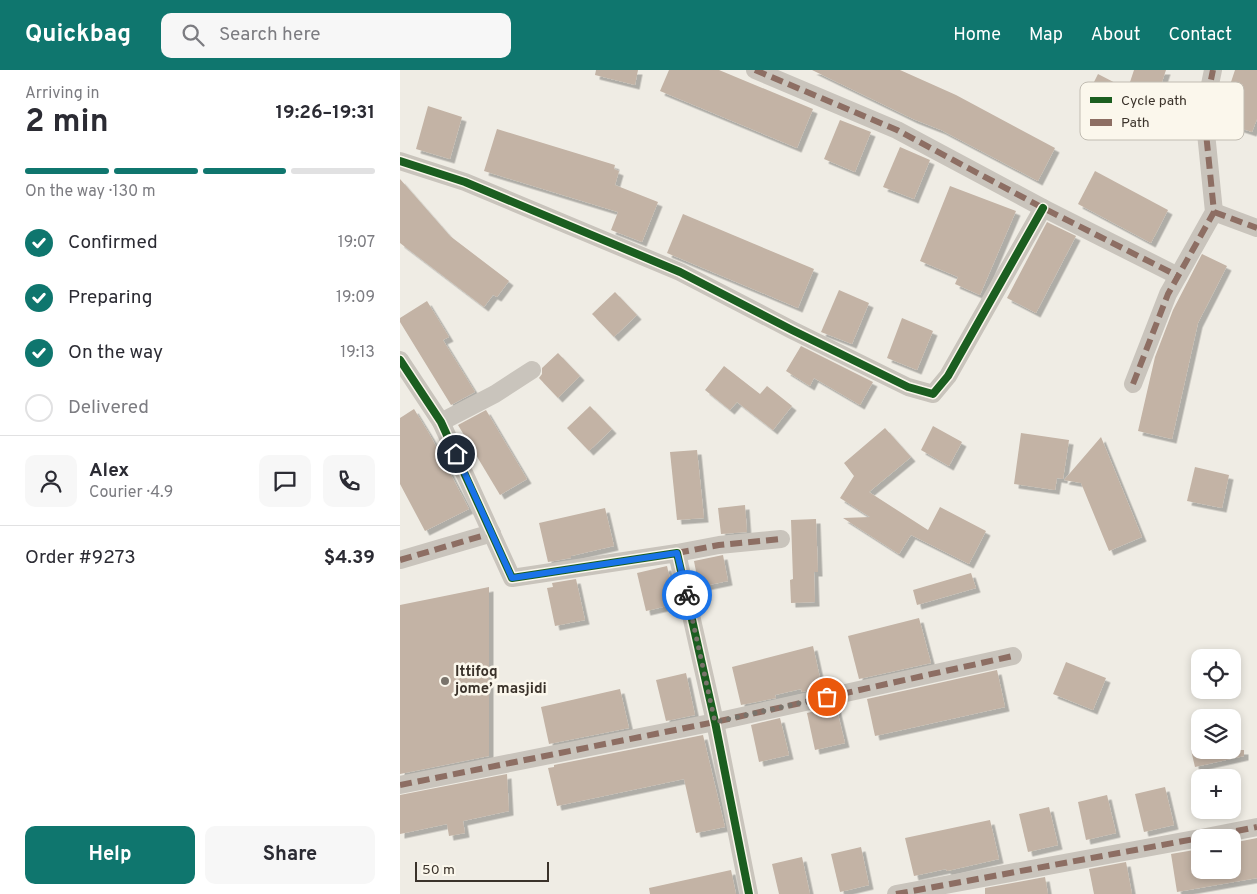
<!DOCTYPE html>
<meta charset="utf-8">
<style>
:root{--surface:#fff;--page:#f7f7f7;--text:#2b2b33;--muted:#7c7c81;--line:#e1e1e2;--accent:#0f766e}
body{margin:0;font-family:Overpass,sans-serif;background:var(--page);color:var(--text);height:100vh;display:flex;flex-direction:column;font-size:19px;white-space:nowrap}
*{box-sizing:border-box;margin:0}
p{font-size:16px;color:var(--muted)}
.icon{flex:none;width:28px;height:28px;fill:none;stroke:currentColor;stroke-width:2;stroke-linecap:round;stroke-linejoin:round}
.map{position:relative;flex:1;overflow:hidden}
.drawer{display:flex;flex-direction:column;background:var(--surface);width:400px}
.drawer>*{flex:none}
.buttons{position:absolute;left:791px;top:579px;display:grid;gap:10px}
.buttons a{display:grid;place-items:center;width:50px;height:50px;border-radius:10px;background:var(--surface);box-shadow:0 2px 8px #0003;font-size:25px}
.scale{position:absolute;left:15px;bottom:12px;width:134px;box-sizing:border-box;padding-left:5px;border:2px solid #3a322a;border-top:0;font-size:14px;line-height:18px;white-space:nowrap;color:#3a322a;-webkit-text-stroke:4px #fbf7ec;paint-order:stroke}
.pin{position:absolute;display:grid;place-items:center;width:42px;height:42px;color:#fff;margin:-21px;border:2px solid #fff;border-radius:50%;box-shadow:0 1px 5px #0007}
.courier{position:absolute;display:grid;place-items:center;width:50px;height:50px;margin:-25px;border:4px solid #1a73e8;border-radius:50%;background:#fff;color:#222;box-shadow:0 1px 6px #0007}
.headline em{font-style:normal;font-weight:700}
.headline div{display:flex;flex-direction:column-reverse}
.headline{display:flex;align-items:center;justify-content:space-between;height:85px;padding:0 25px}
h1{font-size:32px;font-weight:700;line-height:38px}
.bar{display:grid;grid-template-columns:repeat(4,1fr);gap:8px 5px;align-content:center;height:60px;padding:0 25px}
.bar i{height:6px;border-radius:4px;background:var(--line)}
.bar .active{background:var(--accent)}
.bar p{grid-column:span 4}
.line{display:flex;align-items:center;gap:12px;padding:0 25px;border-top:1px solid var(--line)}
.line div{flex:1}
.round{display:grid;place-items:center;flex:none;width:52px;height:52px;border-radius:10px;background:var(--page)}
ol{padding:0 25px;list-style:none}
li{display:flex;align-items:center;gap:15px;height:55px}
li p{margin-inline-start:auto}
li .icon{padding:5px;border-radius:50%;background:var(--accent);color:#fff;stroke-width:4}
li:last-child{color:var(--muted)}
li i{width:28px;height:28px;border:2px solid var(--line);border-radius:50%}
.button{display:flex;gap:10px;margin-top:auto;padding:10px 25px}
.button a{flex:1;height:58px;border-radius:10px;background:var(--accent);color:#fff;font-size:20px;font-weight:700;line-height:58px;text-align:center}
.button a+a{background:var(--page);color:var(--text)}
header{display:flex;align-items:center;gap:30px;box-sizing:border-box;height:70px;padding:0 25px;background:var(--accent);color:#fff}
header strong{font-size:24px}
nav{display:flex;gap:28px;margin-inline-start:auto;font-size:18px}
.search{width:350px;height:45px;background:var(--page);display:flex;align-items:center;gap:12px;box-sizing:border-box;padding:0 18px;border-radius:10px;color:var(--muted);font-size:19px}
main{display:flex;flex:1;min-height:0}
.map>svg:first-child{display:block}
.building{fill:#c3b3a5;filter:url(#shadow)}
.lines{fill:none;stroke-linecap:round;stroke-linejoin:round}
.minor{stroke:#c9c4bc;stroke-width:18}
.quiet{stroke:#8d6e63;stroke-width:6;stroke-dasharray:12 6;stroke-linecap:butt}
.cycleway-casing{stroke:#fbf7ec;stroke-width:11}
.cycleway{stroke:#1b5e20;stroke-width:8}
.done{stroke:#79736b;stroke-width:5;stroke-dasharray:0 9}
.route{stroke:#1a73e8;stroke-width:6}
.poi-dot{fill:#79736b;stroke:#fbf7ec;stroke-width:2}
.labels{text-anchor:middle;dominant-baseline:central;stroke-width:5;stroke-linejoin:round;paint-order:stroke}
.poi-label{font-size:15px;font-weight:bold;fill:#3a322a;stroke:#fbf7ec;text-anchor:start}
.key{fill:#fbf7ec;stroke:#c1bcb2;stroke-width:1}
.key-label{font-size:14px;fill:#3a322a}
</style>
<header>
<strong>Quickbag</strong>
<div class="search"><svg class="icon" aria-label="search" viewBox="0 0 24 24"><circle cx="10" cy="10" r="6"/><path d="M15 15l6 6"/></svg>Search here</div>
<nav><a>Home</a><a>Map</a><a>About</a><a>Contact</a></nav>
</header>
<main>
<section class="drawer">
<div class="headline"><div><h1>2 min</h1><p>Arriving in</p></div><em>19:26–19:31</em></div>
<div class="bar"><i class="active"></i><i class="active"></i><i class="active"></i><i></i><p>On the way · 130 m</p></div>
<ol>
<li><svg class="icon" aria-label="check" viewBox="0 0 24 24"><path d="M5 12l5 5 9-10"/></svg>Confirmed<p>19:07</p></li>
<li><svg class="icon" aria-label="check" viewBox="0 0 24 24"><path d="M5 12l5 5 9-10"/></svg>Preparing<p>19:09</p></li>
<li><svg class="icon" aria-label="check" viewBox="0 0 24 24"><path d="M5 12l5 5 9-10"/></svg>On the way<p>19:13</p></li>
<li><i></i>Delivered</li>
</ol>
<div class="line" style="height:90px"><a class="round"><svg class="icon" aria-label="person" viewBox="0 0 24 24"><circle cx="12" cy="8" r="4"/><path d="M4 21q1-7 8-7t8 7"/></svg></a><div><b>Alex</b><p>Courier · 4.9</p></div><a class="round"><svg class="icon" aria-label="chat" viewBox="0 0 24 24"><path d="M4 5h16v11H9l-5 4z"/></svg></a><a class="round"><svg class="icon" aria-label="phone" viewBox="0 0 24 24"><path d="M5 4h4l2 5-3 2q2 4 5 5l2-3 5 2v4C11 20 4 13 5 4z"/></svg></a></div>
<div class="line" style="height:65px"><div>Order #9273</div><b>$4.39</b></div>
<div class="button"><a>Help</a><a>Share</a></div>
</section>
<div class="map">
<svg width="857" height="824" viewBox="0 0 857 824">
<defs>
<filter id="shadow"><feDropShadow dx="4.5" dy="4.5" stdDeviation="0" flood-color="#0004"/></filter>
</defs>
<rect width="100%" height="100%" fill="#efece4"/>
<g class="building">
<polygon points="196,0 238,0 235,15 195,5"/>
<polygon points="269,0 319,0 413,39 397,78 260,21"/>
<polygon points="412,0 500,0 556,25 655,78 638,111 541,60 513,49"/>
<polygon points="734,0 766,0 761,15 780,21 774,43 725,27"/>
<polygon points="835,0 857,0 857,49 852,62 818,51"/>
<polygon points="698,4 727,19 710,52 681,38"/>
<polygon points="28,36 62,47 50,89 16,79"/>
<polygon points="440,50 471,62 455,102 424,89"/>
<polygon points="97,59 215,95 214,99 219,101 215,115 258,132 242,172 211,160 218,142 84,101"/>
<polygon points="500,77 530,90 514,129 483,117"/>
<polygon points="695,101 768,140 751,173 678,134"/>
<polygon points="0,109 50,166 109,211 97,227 93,225 84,237 0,173"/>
<polygon points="550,116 616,141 580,225 555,214 558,207 520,191"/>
<polygon points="283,144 414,199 398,238 267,183"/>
<polygon points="647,152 676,166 636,243 607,228"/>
<polygon points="802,184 827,196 798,253 772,369 738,361 755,287 773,240"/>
<polygon points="439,220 469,233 452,274 421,262"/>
<polygon points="215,222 237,245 214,267 192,244"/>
<polygon points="27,231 49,267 43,270 75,322 51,335 0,252 0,248"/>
<polygon points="502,248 533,261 517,300 487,288"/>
<polygon points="401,276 473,312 460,335 414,308 410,316 386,301"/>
<polygon points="158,283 180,306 158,328 139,308 142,304 142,298"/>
<polygon points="324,296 360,324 367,316 392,336 373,360 337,332 330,340 305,320"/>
<polygon points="190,336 212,359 189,381 167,358"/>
<polygon points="14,339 30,365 69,439 25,461 0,414 0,348"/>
<polygon points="86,340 127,409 100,425 58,355"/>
<polygon points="533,356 562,372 549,396 521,380"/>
<polygon points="485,358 511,387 469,422 528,460 540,437 586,461 569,494 511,465 499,484 443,448 470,447 440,428 454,406 444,393"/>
<polygon points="621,363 669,370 663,409 657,408 655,420 614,414"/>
<polygon points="701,367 742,467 709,481 681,413 664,410"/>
<polygon points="297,380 304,448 277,450 270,382"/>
<polygon points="795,397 829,405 822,438 787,431"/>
<polygon points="345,435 347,462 321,464 318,438"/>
<polygon points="205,438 214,476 171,486 171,488 148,492 139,453"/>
<polygon points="416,449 418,502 414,502 415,532 391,533 390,510 393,509 391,450"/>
<polygon points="323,485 328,511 299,517 294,491"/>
<polygon points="267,496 276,534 246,541 237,503"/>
<polygon points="571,503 576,518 517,535 513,520"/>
<polygon points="176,509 185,550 155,556 147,518 153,517 152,513"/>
<polygon points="89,517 89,686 0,704 0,535"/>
<polygon points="519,548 531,593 459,609 448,566"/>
<polygon points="413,576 422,617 402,622 401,619 375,625 376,628 341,635 332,597"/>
<polygon points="666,592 706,608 693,640 653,624"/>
<polygon points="597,600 605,637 475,666 467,629"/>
<polygon points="286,603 295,645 266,651 256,610"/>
<polygon points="220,619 229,658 149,674 141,637"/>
<polygon points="436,636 445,673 415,680 407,643"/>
<polygon points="380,648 389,685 359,692 351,655"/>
<polygon points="303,665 325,757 296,763 284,709 157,736 148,698 154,697 154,695"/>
<polygon points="791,680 844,680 844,686 795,697"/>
<polygon points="107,704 109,741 63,751 65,763 49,766 47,754 0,764 0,725"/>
<polygon points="765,717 774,755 744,762 735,724"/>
<polygon points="707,725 716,763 686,770 678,732"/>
<polygon points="649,737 658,775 628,782 619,744"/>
<polygon points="590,750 599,789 547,801 546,799 514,806 505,768"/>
<polygon points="857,768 857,808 777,822 771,784 800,779 800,800 832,800 832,773"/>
<polygon points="461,777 469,815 440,822 431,784"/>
<polygon points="402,787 410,824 379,824 372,794"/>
<polygon points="726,792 732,824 694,824 689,799"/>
<polygon points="331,800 336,824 250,824 249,818"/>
<polygon points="645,807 648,824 585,824 585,818"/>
</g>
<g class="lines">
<g class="minor">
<polyline points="355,0 497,60 643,138 778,206"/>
<polyline points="0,91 65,112 280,202 392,260 508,317 533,324 548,306 643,138"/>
<polyline points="814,142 857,158"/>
<polyline points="0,290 41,352 112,508 277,483 315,652 349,824"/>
<polyline points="733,314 768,224 814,142 805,53 807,29 813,0"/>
<polyline points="41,352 95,324 132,300"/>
<polyline points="277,483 319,475 381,469"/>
<polyline points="0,490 92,463"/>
<polyline points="0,715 315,652 613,586"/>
<polyline points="801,768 857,757"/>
<polyline points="496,824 800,768"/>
</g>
<g class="quiet">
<polyline points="355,0 497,60 643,138 778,206"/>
<polyline points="814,142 857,158"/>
<polyline points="733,314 768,224 814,142 805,53 807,29 813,0"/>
<polyline points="277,483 319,475 381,469"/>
<polyline points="0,490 92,463"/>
<polyline points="0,715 315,652 613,586"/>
<polyline points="801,768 857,757"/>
<polyline points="496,824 800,768"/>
</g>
<defs>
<g id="cycleway">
<polyline points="0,91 65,112 280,202 392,260 508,317 533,324 548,306 643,138"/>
<polyline points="0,290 41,352 112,508 277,483 315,652 349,824"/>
</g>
</defs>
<use href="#cycleway" class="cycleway-casing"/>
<use href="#cycleway" class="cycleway"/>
</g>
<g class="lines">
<polyline class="done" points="287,525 315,652 427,627"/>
<polyline class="route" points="56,384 112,508 277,483 287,525"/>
</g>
<circle class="poi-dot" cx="45" cy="611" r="5"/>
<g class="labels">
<g class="poi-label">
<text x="55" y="602">Ittifoq<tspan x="55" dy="17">jome’ masjidi</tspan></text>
</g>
</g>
<rect x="680" y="12" width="164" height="58" rx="8" class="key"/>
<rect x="690" y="27" width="22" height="6" fill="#1b5e20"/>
<rect x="690" y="49" width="22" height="7" fill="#8d6e63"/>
<g class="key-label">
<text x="721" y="35">Cycle path</text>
<text x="721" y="57">Path</text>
</g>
</svg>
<div class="buttons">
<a><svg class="icon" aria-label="locate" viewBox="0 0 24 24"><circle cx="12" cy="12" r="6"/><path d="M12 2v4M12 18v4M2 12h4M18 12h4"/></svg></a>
<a><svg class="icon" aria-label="layers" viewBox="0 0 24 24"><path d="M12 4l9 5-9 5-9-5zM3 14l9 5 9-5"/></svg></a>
<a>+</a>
<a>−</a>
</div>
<div class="scale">50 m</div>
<div class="pin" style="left:427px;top:627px;background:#ea580c"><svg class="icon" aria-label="bag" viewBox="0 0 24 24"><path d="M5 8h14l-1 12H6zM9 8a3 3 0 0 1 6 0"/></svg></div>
<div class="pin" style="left:56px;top:384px;background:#1f2937"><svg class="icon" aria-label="home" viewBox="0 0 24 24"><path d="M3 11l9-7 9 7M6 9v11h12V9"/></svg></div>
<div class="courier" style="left:287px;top:525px"><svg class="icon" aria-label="bike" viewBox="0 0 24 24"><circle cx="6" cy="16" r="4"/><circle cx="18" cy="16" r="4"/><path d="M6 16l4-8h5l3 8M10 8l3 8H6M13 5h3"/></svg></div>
</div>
</main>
